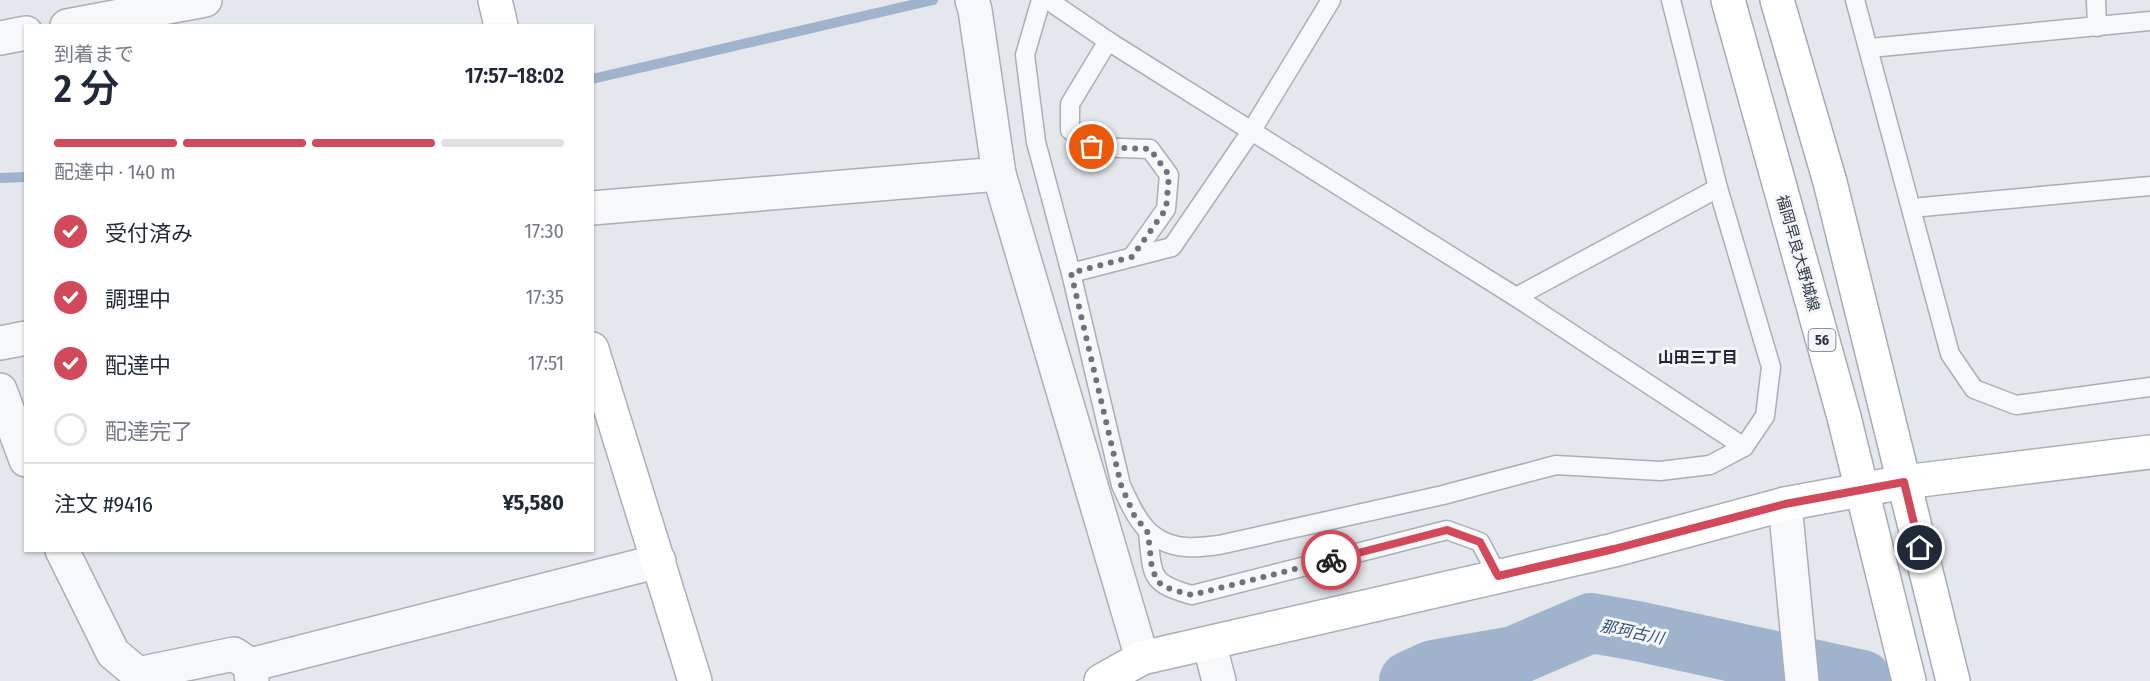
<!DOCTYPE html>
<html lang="ja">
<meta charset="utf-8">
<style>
:root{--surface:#fff;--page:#f6f6f7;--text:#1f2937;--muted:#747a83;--line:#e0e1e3;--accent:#d1495b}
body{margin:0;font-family:"Fira Sans Condensed","Noto Sans JP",sans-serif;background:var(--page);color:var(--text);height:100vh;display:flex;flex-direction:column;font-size:22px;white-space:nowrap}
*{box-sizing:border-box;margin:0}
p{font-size:20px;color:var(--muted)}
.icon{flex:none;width:33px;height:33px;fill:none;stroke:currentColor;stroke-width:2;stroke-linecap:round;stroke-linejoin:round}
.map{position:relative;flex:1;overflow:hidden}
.details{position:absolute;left:24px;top:24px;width:570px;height:528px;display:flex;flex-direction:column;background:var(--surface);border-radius:0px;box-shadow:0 2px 4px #0004}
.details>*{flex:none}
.pin{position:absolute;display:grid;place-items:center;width:51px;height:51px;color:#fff;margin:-26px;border:3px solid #fff;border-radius:50%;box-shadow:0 2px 6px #0007}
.courier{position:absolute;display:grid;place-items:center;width:60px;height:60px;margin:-30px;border:4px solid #d1495b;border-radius:50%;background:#fff;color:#222;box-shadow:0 2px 8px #0007}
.overview em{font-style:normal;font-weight:600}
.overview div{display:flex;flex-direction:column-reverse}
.overview{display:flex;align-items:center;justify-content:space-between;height:102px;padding:0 30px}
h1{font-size:39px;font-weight:600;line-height:45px}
.bar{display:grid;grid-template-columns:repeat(4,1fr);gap:9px 6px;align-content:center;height:72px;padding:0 30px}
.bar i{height:8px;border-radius:4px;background:var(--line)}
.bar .on{background:var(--accent)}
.bar p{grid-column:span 4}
.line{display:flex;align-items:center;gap:15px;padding:0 30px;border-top:2px solid var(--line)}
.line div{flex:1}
ol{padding:0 30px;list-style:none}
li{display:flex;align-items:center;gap:18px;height:66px}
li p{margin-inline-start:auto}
li .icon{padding:6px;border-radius:50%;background:var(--accent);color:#fff;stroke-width:4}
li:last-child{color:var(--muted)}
li i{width:33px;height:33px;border:3px solid var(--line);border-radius:50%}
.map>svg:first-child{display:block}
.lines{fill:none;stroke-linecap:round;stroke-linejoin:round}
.stream{stroke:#9fb4cc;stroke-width:10}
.river{stroke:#9fb4cc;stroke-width:60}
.lane-casing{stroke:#a9aeb7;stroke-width:21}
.street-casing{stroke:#a9aeb7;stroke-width:36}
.secondary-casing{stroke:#a9aeb7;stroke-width:36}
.primary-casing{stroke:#a3abb8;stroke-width:36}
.lane{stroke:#f7f8fa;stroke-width:18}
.street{stroke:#f7f8fa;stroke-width:33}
.secondary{stroke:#fff;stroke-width:33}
.primary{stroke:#fff;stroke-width:33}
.done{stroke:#6c737f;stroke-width:6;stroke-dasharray:0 10.8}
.route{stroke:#d1495b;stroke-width:8}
.labels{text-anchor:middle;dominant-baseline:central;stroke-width:6;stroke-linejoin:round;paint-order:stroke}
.shield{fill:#f4f6f9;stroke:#676e7b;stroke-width:1.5}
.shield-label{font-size:14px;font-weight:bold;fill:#2b3445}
.street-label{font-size:15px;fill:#2b3445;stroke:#f4f6f9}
.neighbourhood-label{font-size:16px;font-weight:bold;fill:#1d2536;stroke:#f4f6f9}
.water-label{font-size:16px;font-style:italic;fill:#34527a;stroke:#f4f6f9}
</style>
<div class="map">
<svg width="2150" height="681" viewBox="0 0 2150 681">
<rect width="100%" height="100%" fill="#e4e7ec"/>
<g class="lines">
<g class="stream">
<polyline points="592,79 933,0"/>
<polyline points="0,178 26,177"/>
</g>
<polyline class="river" points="1409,681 1433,670 1514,656 1591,623 1637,631 1862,680"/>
<defs>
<g id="lane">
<path d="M1041 0 1025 55 1036 142 1071 273 1121 485C1135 516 1147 544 1186 547 1197 548 1209 546 1219 545L1443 495 1556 465 1660 471 1710 465 1744 447 1765 416 1771 367 1718 188 1671 0"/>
<polyline points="1048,0 1108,41 1516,297 1744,447"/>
<polyline points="1855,0 1950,354 1974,389 2016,405 2150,387"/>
<polyline points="2096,0 2097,27"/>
<polyline points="1108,41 1070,104 1070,130 1092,147 1150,149 1169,175 1166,209 1132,257"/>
<polyline points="1870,48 2150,21"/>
<polyline points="1911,208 2150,186"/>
<polyline points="1071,273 1172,247 1252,130 1331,0"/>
<polyline points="1516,297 1718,188"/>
<path d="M1148 533C1153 575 1148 583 1192 595L1447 530 1480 542 1498 576"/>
</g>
<g id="street">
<polyline points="972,0 975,10 999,174 1142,658"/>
<polyline points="67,26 205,0"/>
<polyline points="0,38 26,33"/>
<polyline points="592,208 999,174"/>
<polyline points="0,343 26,338"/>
<polyline points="0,390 26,460"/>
<polyline points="1785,504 1802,681"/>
<polyline points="62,550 113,653 138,674 234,654 250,665 252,681"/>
<polyline points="1209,643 1219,681"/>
<polyline points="250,665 659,561"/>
</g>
<g id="secondary">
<polyline points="495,0 501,26"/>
<polyline points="592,349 695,681"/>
<polyline points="1101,681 1142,658 1614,550 1785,504 1904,482 2150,452"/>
</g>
<g id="primary">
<polyline points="1728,0 1844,417 1909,681"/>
<polyline points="1777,0 1830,182 1953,681"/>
</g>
</defs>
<use href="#lane" class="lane-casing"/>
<use href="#street" class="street-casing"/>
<use href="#secondary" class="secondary-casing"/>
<use href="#primary" class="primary-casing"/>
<use href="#lane" class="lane"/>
<use href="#street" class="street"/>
<use href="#secondary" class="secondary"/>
<use href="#primary" class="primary"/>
</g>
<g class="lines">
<polyline class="done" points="1092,147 1150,149 1169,175 1166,209 1132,257 1071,273 1121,485 1134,515 1148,533 1152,569 1158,582 1170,589 1192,595 1331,560"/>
<polyline class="route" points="1331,560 1447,530 1480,542 1498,576 1614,549 1785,504 1904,482 1920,548"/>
</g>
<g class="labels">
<rect class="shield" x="1808.5" y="329" width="27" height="22" rx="4.5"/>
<g class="shield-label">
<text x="1822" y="340">56</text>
</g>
<g class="street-label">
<text transform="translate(1798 253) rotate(74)">福岡早良大野城線</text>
</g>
<g class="neighbourhood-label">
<text x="1698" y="357">山田三丁目</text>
</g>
<g class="water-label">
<text transform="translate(1632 632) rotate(12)">那珂古川</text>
</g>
</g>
</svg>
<div class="pin" style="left:1092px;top:147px;background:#ea580c"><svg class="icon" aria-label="bag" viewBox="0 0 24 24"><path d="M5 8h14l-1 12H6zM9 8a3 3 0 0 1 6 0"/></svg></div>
<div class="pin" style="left:1920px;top:548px;background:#1f2937"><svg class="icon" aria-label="home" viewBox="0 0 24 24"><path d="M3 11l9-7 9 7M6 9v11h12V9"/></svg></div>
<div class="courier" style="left:1331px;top:560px"><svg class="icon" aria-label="bike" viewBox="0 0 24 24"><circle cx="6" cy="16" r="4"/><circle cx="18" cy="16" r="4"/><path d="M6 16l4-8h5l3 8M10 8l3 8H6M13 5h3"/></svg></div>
<section class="details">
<div class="overview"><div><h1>2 分</h1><p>到着まで</p></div><em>17:57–18:02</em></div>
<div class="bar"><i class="on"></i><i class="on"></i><i class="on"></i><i></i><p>配達中 · 140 m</p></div>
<ol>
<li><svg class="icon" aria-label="check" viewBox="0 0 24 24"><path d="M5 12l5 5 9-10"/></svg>受付済み<p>17:30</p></li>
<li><svg class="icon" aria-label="check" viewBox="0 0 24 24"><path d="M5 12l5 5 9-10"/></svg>調理中<p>17:35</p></li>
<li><svg class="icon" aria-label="check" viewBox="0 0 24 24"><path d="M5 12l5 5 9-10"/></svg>配達中<p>17:51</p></li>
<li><i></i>配達完了</li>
</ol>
<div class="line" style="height:78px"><div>注文 #9416</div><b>¥5,580</b></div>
</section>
</div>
